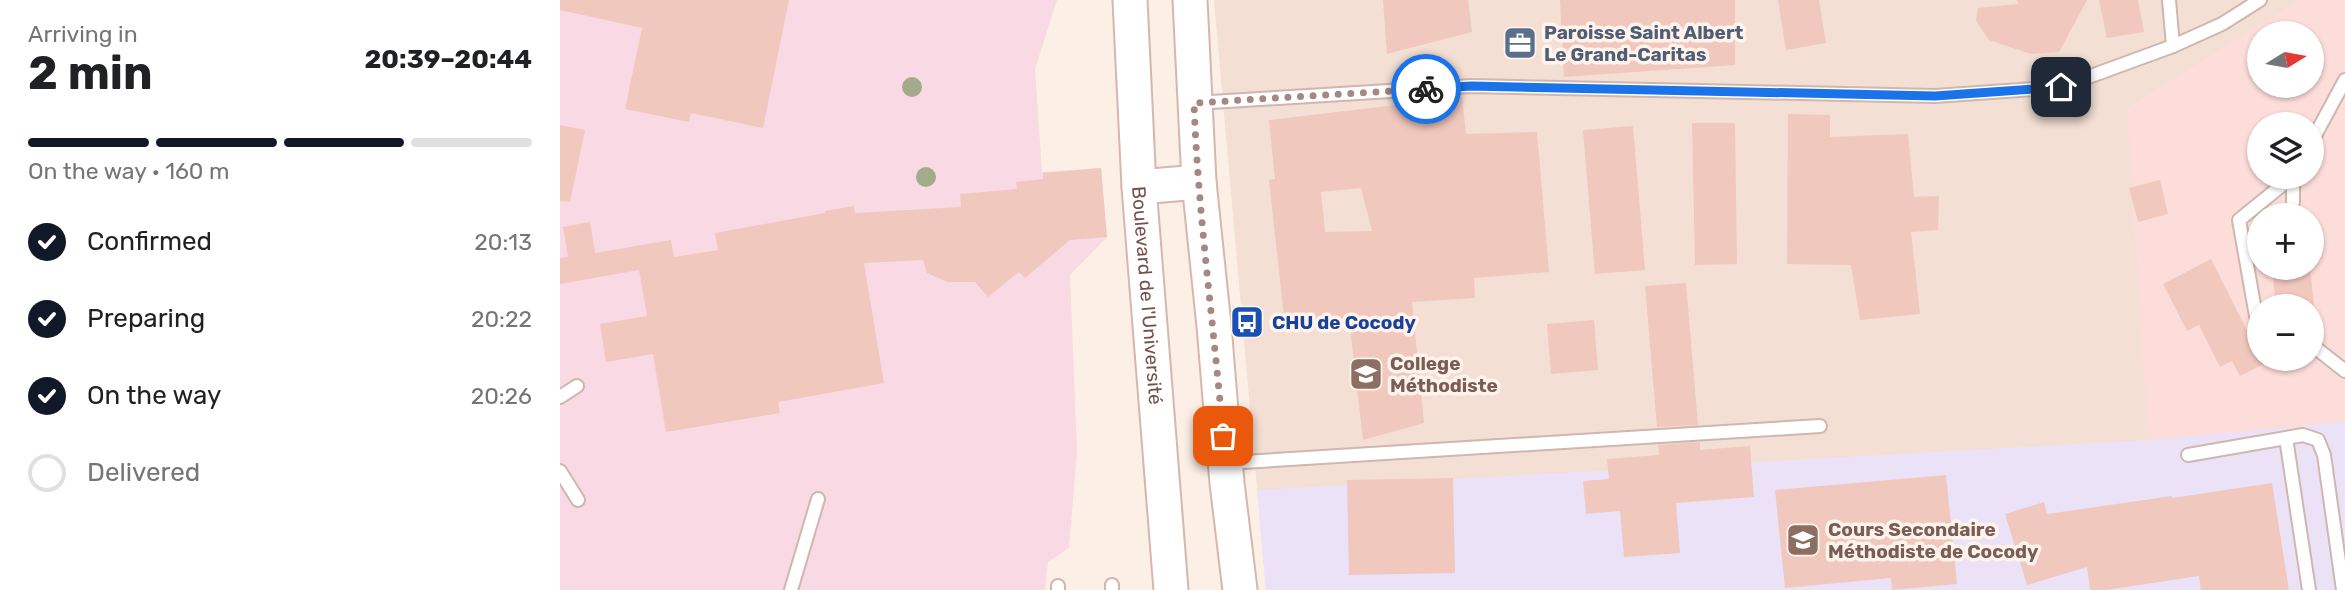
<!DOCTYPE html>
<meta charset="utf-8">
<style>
:root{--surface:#fff;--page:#f6f6f6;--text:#202124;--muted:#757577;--line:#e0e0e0;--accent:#111827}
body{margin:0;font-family:Rubik,sans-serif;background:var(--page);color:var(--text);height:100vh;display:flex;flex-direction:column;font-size:26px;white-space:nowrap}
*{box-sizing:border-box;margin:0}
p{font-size:23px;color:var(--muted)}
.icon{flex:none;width:38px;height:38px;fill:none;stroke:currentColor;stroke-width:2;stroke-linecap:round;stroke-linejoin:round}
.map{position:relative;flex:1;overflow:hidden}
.panel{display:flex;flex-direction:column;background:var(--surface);width:560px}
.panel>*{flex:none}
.needle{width:46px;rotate:79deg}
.tools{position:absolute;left:1687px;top:21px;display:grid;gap:14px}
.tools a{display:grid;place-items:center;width:77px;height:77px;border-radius:50%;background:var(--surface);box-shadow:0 2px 5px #0004;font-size:35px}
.pin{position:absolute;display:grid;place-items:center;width:60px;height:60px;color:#fff;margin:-30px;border-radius:14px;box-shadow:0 4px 10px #0006}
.courier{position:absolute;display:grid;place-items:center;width:70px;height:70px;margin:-35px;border:5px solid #1a73e8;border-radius:50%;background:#fff;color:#222;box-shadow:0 2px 9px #0007}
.summary em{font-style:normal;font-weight:700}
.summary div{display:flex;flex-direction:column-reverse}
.summary{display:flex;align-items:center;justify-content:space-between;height:119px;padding:0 28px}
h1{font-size:46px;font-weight:700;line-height:52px}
.bar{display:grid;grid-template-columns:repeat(4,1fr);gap:10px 7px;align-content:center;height:84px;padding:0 28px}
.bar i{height:9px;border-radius:5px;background:var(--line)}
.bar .selected{background:var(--accent)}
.bar p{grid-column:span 4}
ol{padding:0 28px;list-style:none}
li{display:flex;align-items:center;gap:21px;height:77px}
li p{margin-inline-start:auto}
li .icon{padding:7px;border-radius:50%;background:var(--accent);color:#fff;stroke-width:4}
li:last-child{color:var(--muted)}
li i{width:38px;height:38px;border:4px solid var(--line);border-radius:50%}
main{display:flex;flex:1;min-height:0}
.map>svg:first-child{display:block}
.residential{fill:#f3dfd4;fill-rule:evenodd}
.commercial{fill:#fcddda;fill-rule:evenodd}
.education{fill:#ece2f8}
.medical{fill:#f9d9e3}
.building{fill:#f1c8be;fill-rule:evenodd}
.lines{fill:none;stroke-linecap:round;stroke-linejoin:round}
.lane-casing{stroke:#cfb7af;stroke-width:16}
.secondary-casing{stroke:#d5b7ae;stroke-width:37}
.lane{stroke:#fff;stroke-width:12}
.secondary{stroke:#fff;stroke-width:33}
.tree{fill:#a3ab8b}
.done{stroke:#a48881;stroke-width:7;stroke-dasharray:0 12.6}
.route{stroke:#1a73e8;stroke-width:9}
.labels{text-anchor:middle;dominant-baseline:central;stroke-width:7;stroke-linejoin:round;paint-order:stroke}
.service-label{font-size:19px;font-weight:bold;fill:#4e5e75;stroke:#fff3ec;text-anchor:start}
.street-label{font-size:19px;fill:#74514b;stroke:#fff3ec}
.transit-label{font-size:19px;font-weight:bold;fill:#164399;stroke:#fff3ec;text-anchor:start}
.education-label{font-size:19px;font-weight:bold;fill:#785e54;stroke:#fff3ec;text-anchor:start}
</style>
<main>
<section class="panel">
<div class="summary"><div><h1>2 min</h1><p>Arriving in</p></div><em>20:39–20:44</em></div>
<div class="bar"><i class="selected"></i><i class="selected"></i><i class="selected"></i><i></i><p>On the way · 160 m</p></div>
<ol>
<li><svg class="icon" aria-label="check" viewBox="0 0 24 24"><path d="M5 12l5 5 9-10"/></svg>Confirmed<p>20:13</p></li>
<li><svg class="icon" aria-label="check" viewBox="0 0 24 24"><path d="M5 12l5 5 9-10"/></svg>Preparing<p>20:22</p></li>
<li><svg class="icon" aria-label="check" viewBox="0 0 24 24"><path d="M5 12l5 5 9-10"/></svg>On the way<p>20:26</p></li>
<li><i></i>Delivered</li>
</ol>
</section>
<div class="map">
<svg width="1785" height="590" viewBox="0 0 1785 590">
<rect width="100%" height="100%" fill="#fcefe6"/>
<path class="residential" d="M654 0H1785V590H706ZM1699 33H1752V86H1699ZM1699 124H1752V177H1699ZM1699 215H1752V268H1699ZM1699 306H1752V359H1699Z"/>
<path class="commercial" d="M1740 0H1785V422L1588 440 1567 108ZM1699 33H1752V86H1699ZM1699 124H1752V177H1699ZM1699 215H1752V268H1699ZM1699 306H1752V359H1699Z"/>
<polygon class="education" points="1785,422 1785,590 706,590 697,490 1588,440"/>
<polygon class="medical" points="0,0 497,0 475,69 482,172 541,168 547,237 510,275 517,452 509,548 488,562 485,590 0,590"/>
<g class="building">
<polygon points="0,0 229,0 203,128 131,113 129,122 65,109 82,28 0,10"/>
<polygon points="823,0 908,0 912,32 827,54"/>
<polygon points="1000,0 1175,0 1175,65 1004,77"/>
<polygon points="1218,0 1259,0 1266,43 1226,50"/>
<polygon points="1457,0 1527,0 1499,52 1471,54 1429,40 1416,21 1418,8 1458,4"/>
<polygon points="1539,0 1578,0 1584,32 1547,38"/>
<path d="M902 97 906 134 977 132 989 272 914 278 915 298 852 302 864 423 803 440 789 319 725 326 709 180 715 179 709 120ZM801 188 812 231 765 232 761 192Z"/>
<polygon points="1228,114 1270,115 1270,137 1348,134 1354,197 1379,196 1378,230 1351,232 1360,314 1300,320 1291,265 1227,264"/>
<polygon points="1132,123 1175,123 1177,264 1135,265"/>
<polygon points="0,125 25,130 10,202 0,201"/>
<polygon points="1073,126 1085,270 1035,274 1023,130"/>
<polygon points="541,168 547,237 510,240 465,278 459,272 428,297 415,282 387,282 367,273 363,260 304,263 324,383 218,402 220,413 106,432 93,354 46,362 40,324 87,316 79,270 0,284 0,258 8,257 3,227 30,222 35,253 111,240 114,257 158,250 155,233 265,213 265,211 294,206 295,213 401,207 400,194 457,189 456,182 483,179 483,173"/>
<polygon points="1600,180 1608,214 1578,222 1569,188"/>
<polygon points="1651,259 1699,354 1699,359 1702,359 1704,364 1680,376 1672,361 1660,367 1639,325 1627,331 1603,284"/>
<polygon points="1712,268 1750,268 1754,306 1716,306"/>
<polygon points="1126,283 1138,425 1097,427 1085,286"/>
<polygon points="1034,320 1038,370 991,374 987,324"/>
<polygon points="1140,442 1140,450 1190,446 1194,497 1116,503 1120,553 1064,557 1060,511 1026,514 1023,481 1049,479 1047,459 1099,455 1098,445"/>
<polygon points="1386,475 1397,584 1332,590 1331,578 1225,588 1215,490"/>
<polygon points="893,478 895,573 789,575 787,480"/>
<polygon points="1712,483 1729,590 1641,590 1639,576 1546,590 1530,590 1527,567 1467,585 1445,514 1484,502 1487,514 1612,496 1612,498"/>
</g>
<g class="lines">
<defs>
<g id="lane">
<polyline points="1609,0 1613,46"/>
<polyline points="635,103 911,86 1375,96 1501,87 1613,46 1662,24 1700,0"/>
<polyline points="1752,141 1785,80"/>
<polyline points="1733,202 1733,177"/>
<polyline points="1699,317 1696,316 1679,220 1732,177"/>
<polyline points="1752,345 1785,371"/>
<polyline points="0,397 17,386"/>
<polyline points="1726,438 1749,590"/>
<polyline points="1628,455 1743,435 1758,440 1764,455 1783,590"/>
<polyline points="667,463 1260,426"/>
<polyline points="0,471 18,500"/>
<polyline points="552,585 552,590"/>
<polyline points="498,586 498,590"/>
<polyline points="231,590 258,499"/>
</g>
<g id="secondary">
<path id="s1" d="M570 0 579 187 611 590"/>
<polyline points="630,0 639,182 654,326 667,483 680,590"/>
<polyline points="579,187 639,182"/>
</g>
</defs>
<use href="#lane" class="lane-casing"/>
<use href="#secondary" class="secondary-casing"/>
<use href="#lane" class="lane"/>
<use href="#secondary" class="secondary"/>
</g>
<g class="tree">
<circle cx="352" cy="87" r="10"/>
<circle cx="366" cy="177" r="10"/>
</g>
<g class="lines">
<path class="done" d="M663 436C654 325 638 214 634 103L866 89"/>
<polyline class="route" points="866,89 911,86 1375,96 1501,87"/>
</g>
<defs>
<symbol id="office-square" viewBox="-11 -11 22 22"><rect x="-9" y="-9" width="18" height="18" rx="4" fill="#5c6f8a" stroke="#fff3ec"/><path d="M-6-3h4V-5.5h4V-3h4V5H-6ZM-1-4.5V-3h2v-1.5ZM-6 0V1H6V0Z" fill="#fff"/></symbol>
<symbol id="bus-square" viewBox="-11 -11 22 22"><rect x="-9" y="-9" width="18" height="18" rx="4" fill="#1a4fb4" stroke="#fff3ec"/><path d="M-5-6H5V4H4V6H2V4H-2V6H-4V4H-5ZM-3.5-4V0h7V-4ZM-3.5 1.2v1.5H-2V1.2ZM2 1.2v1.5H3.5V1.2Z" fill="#fff"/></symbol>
<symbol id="school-square" viewBox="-11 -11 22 22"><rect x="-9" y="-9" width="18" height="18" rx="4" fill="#8d6e63" stroke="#fff3ec"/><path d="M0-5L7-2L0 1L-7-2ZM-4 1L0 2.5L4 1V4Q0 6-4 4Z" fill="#fff"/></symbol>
</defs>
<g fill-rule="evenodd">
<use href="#office-square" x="941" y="24" width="38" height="38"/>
<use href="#bus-square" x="668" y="303" width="38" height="38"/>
<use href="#school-square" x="787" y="355" width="38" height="38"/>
<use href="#school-square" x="1224" y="521" width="38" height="38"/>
</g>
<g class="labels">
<g class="service-label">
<text x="984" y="32">Paroisse Saint Albert<tspan x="984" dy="22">Le Grand-Caritas</tspan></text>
</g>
<g class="street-label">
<text stroke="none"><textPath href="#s1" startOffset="296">Boulevard de l'Université</textPath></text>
</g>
<g class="transit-label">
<text x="712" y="322">CHU de Cocody</text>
</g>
<g class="education-label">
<text x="830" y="363">College<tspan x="830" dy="22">Méthodiste</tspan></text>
<text x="1268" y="529">Cours Secondaire<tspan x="1268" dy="22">Méthodiste de Cocody</tspan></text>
</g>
</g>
</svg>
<div class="tools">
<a><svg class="needle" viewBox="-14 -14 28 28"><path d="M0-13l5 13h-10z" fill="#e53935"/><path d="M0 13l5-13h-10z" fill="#757577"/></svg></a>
<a><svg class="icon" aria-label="layers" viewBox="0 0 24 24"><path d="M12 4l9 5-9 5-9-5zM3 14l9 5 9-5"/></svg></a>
<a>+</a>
<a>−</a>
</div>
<div class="pin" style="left:663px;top:436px;background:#ea580c"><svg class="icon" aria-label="bag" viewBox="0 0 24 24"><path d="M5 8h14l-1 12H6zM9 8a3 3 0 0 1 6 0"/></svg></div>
<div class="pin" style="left:1501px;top:87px;background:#1f2937"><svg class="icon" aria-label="home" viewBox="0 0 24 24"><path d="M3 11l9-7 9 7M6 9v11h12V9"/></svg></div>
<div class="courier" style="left:866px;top:89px"><svg class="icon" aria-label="bike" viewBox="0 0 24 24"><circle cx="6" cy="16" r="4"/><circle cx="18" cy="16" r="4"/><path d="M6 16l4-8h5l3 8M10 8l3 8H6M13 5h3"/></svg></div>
</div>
</main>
